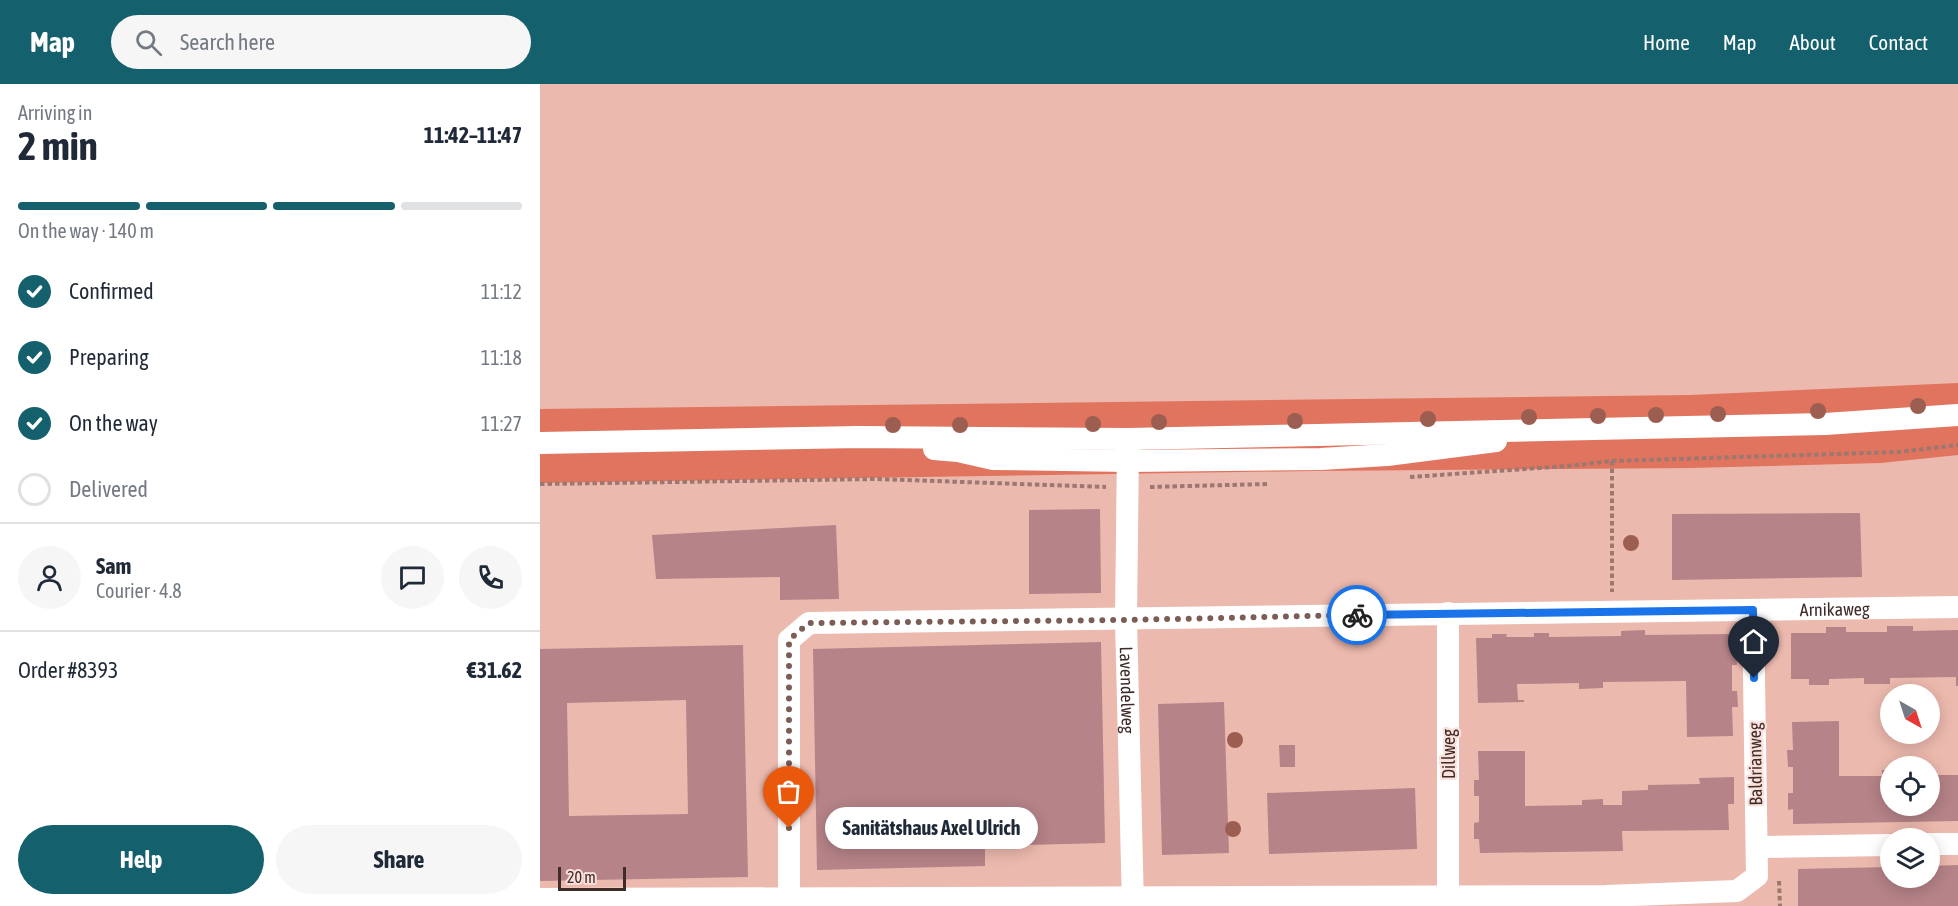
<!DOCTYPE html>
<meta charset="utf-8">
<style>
:root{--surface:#fff;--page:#f6f6f7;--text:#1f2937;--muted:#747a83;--line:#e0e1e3;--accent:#15606d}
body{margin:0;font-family:"Asap Condensed",sans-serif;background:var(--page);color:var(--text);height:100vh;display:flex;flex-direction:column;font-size:22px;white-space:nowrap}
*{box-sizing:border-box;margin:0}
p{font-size:20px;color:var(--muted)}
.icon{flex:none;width:33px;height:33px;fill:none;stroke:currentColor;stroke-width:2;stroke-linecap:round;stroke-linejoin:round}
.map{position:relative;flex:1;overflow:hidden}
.panel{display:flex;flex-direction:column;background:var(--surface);width:540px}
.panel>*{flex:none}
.needle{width:39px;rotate:141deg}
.tools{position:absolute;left:1340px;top:600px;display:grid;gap:12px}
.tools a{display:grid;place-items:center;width:60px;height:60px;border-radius:50%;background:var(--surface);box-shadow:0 3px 15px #0003;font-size:30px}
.scale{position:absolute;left:18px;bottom:15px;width:68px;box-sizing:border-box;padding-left:6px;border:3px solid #3f2b27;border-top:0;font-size:16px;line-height:21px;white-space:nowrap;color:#3f2b27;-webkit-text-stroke:4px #fbe1db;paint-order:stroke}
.pin{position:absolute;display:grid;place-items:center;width:51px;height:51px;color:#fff;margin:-62px -26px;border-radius:50% 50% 50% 0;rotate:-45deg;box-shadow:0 0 6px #0007}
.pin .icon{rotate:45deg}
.courier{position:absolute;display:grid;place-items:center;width:60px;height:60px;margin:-30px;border:4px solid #1a73e8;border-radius:50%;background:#fff;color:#222;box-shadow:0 2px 8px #0007}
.bubble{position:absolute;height:42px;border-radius:21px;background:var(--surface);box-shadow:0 3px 15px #0003;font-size:20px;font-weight:700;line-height:42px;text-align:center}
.summary em{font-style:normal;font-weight:700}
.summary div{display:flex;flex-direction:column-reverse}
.summary{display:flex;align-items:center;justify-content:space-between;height:102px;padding:0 18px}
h1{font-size:39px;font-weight:700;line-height:45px}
.bar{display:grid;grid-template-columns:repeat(4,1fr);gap:9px 6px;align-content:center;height:72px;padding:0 18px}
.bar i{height:8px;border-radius:4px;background:var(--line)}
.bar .current{background:var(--accent)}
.bar p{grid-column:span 4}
.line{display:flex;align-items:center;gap:15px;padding:0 18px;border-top:2px solid var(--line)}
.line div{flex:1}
.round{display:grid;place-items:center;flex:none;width:63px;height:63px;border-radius:32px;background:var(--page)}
ol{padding:0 18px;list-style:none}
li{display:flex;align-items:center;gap:18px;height:66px}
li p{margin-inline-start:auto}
li .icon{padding:6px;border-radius:50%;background:var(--accent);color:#fff;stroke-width:4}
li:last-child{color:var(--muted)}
li i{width:33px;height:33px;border:3px solid var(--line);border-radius:50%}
.button{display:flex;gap:12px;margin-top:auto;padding:12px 18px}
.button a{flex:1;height:69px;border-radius:36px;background:var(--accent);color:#fff;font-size:24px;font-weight:700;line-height:69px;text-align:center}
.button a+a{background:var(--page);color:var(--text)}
header{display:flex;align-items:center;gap:36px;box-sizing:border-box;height:84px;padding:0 30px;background:var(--accent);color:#fff}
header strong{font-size:28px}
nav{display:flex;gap:33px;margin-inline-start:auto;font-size:21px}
.search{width:420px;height:54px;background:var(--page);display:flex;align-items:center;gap:15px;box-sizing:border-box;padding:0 21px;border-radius:33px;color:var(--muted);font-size:22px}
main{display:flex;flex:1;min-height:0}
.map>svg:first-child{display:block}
.green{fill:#e0745e}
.building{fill:#b58388;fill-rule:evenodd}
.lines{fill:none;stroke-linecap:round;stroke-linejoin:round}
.path{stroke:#9d7870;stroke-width:4;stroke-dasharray:4.5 3;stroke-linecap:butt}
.minor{stroke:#fff;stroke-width:22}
.tree{fill:#9d5e52}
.done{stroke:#7c5d56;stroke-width:6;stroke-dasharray:0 10.8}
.route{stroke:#1a73e8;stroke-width:8}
.labels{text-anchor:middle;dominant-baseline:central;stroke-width:4.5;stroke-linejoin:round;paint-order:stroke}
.street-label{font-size:18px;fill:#3f2b27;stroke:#fbe1db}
</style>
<header>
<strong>Map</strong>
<div class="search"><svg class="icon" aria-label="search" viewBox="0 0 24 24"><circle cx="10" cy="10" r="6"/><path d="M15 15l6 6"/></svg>Search here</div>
<nav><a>Home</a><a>Map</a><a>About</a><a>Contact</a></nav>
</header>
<main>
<section class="panel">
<div class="summary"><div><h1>2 min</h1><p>Arriving in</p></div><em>11:42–11:47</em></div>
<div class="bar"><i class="current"></i><i class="current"></i><i class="current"></i><i></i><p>On the way · 140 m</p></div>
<ol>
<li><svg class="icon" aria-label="check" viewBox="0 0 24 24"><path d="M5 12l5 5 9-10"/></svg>Confirmed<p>11:12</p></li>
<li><svg class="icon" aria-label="check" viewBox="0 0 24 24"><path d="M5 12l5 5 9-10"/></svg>Preparing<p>11:18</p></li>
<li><svg class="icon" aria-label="check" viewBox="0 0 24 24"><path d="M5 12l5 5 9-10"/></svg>On the way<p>11:27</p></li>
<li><i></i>Delivered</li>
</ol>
<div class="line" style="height:108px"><a class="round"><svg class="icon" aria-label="person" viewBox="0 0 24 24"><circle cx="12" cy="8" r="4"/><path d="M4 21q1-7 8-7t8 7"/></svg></a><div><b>Sam</b><p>Courier · 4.8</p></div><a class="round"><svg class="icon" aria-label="chat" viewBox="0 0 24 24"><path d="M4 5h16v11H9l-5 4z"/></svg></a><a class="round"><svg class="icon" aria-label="phone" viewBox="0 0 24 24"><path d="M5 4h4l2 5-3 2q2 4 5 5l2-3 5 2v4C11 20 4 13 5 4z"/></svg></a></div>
<div class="line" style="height:78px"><div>Order #8393</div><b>€31.62</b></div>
<div class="button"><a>Help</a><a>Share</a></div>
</section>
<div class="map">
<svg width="1418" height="822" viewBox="0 0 1418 822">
<rect width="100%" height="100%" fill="#ecb9ae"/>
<polygon class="green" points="1418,299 1418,371 1341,379 1151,384 772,387 0,399 0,325 1150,311"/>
<g class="building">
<polygon points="560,425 561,509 489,510 489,426"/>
<polygon points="1320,429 1322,493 1132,496 1132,430"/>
<polygon points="296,441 299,515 240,516 240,493 116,495 112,451"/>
<polygon points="1347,542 1373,542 1373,547 1418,546 1418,602 1416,602 1416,593 1350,594 1350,600 1324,600 1324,594 1289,595 1289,601 1269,601 1269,595 1251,595 1251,549 1286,549 1286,543 1306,543 1306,548 1347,548"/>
<polygon points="1105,546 1105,551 1191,550 1192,564 1197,564 1197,581 1192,581 1192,607 1197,607 1198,623 1192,623 1193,652 1147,653 1146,597 1063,598 1063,604 1039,605 1039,599 977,600 978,616 984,616 984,618 938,619 936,554 952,554 952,550 967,550 966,553 994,553 994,549 1009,549 1009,553 1081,552 1081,547"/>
<polygon points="561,558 565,759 445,762 445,782 277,786 273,565"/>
<path d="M203 561 208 793 0 797V565ZM146 616 148 730 29 732 27 619Z"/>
<polygon points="684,618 689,769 622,771 618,620"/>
<polygon points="1299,637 1299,692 1342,692 1342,686 1350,686 1350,722 1389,722 1389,691 1418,691 1418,737 1253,740 1253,725 1248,726 1248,709 1253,709 1253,683 1248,683 1247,666 1253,666 1252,638"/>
<polygon points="739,661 755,661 755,683 740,683"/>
<polygon points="938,667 985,667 985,722 1042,721 1042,716 1063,715 1063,721 1082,721 1082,707 1108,706 1108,701 1160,700 1159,694 1194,693 1194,720 1188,720 1189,746 1082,747 1083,767 940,769 939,755 934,755 934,739 939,738 939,712 934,712 934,696 939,696"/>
<polygon points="875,704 877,765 729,770 727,709"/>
<polygon points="1418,781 1418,822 1258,822 1258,785 1350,783 1350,794 1389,794 1389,782"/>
</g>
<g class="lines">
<g class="path">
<polyline points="1072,377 1072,508"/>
<polyline points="870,393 1028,382 1072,377 1359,368 1418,361"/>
<polyline points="0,400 337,395 566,403"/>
<polyline points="610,403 728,400"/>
<polyline points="1239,797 1240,822"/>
</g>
<g class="minor">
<polyline points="0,359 319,353 588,355 1285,340 1418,331"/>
<path id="s1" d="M588 362 586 536 593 822"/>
<polyline points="394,365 418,367 453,375 588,377 781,375 847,371 956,357"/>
<polyline points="908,529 908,811"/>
<polyline points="1389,760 1418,760"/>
<polyline points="1217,763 1350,761"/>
<polyline points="0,815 1066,812 1197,807 1217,792 1213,526"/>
<path id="s2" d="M249 815V556L269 539 1418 523"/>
</g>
</g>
<g class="tree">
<circle cx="1378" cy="322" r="8"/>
<circle cx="1278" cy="327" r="8"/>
<circle cx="1178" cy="330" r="8"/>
<circle cx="1116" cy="331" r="8"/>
<circle cx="1058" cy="332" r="8"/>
<circle cx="989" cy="333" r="8"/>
<circle cx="888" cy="335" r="8"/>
<circle cx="755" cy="337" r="8"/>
<circle cx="619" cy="338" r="8"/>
<circle cx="553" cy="340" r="8"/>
<circle cx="353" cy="341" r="8"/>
<circle cx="420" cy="341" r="8"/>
<circle cx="1091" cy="459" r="8"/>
<circle cx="695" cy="656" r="8"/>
<circle cx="693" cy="745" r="8"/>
</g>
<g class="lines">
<polyline class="done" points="249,744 249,556 269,539 586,536 817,531"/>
<polyline class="route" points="817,531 1213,526 1214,594"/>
</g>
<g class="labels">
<g class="street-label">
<text stroke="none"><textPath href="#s2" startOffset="1311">Arnikaweg</textPath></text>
<text stroke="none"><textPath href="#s1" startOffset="244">Lavendelweg</textPath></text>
<text transform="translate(908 670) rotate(-90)">Dillweg</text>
<text transform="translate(1215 680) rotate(-91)">Baldrianweg</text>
</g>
</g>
</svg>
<div class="tools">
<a><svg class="needle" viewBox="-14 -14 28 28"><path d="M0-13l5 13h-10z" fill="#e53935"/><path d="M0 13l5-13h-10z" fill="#747a83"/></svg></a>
<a><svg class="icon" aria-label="locate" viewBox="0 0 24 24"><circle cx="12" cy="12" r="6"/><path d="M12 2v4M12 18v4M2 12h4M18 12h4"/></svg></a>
<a><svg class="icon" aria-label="layers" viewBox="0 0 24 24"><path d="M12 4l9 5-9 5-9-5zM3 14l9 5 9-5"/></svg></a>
</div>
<div class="scale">20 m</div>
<div class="pin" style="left:249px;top:744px;background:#ea580c"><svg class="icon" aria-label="bag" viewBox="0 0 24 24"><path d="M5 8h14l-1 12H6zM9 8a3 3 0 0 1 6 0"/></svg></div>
<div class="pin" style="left:1214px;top:594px;background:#1f2937"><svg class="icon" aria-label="home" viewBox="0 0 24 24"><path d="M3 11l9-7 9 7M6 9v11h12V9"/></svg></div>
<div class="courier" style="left:817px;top:531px"><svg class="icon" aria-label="bike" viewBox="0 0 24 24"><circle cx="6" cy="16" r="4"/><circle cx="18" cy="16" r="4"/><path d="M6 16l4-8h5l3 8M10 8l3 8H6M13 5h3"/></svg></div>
<div class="bubble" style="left:285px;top:723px;width:213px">Sanitätshaus Axel Ulrich</div>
</div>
</main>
